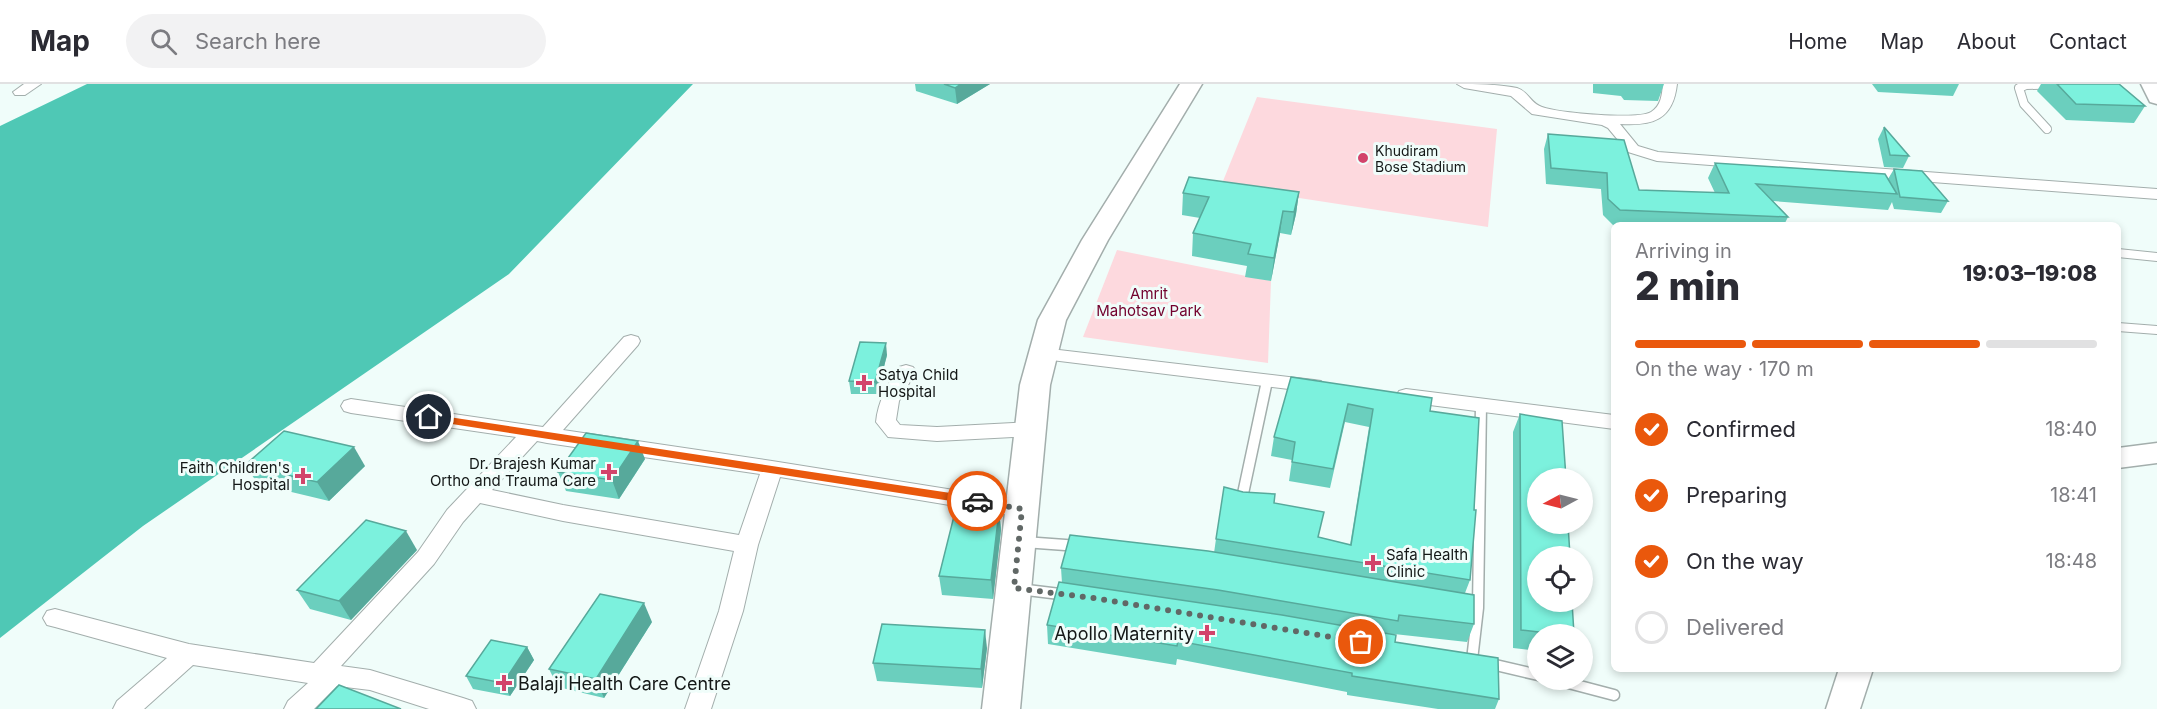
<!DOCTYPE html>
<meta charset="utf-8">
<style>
:root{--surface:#fff;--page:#f2f2f3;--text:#2b2b33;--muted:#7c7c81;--line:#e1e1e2;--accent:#ea580c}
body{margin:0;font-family:Inter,sans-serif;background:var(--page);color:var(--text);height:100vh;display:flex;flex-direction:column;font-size:22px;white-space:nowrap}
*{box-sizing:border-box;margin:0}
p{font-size:20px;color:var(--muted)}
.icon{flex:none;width:33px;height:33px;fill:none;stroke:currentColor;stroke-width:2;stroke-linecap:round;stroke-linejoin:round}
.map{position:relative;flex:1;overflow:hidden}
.sheet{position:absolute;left:1611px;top:138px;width:510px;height:450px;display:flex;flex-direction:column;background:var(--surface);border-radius:9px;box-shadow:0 3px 9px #0003}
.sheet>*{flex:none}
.needle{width:39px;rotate:263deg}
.buttons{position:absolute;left:1527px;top:384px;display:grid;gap:12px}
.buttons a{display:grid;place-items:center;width:66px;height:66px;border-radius:50%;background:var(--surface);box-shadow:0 3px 9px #0003;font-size:30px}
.pin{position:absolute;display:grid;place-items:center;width:51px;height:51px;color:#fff;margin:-26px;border:3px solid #fff;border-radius:50%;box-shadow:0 2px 6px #0007}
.courier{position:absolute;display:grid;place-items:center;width:60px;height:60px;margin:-30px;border:4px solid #ea580c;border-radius:50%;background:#fff;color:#222;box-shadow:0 2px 8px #0007}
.headline em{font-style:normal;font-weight:800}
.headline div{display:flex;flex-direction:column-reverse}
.headline{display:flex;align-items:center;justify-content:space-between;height:102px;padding:0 24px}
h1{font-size:39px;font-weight:800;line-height:45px}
.bar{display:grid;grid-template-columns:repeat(4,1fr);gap:9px 6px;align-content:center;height:72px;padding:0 24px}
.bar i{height:8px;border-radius:4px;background:var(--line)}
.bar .on{background:var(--accent)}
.bar p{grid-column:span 4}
ol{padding:0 24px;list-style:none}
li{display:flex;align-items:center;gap:18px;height:66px}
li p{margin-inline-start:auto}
li .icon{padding:6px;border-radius:50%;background:var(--accent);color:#fff;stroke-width:4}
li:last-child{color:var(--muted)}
li i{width:33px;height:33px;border:3px solid var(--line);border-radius:50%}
header{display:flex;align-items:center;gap:36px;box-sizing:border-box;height:84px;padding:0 30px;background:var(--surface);border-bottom:2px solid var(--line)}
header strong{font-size:28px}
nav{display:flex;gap:33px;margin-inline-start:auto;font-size:21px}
.search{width:420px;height:54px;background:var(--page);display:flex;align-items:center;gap:15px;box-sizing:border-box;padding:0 21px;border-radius:33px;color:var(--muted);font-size:22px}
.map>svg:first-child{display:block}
.green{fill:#fdd9de}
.water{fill:#4fc8b5}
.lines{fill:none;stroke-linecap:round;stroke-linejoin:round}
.service-far1-casing{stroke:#a3aeac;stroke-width:10}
.service-casing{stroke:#a3aeac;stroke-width:13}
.minor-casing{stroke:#a3aeac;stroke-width:2}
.secondary-casing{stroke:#a3aeac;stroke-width:3}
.primary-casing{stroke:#a3aeac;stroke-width:3}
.service-far1{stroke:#fff;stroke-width:8}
.service{stroke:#fff;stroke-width:10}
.minor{fill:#fff;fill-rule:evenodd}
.secondary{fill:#fff;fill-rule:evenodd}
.primary{fill:#fff;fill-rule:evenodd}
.wall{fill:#6bcfbe}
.shaded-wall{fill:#57a99b}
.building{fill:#7cf1dd;stroke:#57a99b;stroke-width:1.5}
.route{fill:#ea580c}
.done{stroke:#616866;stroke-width:6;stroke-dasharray:0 10.8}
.poi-dot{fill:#d2446b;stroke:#f0fdfa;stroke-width:2}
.labels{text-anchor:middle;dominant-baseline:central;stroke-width:6;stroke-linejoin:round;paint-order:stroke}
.far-poi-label{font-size:14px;fill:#141817;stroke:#f0fdfa;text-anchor:start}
.park-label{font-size:15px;fill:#72002d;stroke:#f0fdfa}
.poi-label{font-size:15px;fill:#141817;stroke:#f0fdfa;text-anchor:start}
.near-poi-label{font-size:18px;fill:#141817;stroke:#f0fdfa;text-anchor:end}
</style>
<header>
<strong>Map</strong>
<div class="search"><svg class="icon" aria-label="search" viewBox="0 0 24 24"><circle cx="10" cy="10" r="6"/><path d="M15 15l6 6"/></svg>Search here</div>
<nav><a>Home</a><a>Map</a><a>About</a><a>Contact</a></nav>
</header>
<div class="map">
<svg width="2157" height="625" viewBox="0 0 2157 625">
<rect width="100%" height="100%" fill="#f0fdfa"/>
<g class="green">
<polygon points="1257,13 1497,45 1488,143 1221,102"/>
<polygon points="1117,166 1271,197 1268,279 1083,253"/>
</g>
<polygon class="water" points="87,0 693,0 509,190 143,442 0,554 0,42"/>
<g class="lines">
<defs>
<g id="service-far1">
<polyline points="2047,45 2024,20 2019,4 2026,1 2076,0"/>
<polyline points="2118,169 2157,173"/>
<polyline points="2118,243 2157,246"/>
</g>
<g id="service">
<polyline points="1241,419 1267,297"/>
<polyline points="1024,458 1079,462"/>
<polyline points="1019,505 1068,511"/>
<polyline points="1472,576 1478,524 1481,321"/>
<polyline points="1487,579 1538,591"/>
<polyline points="1557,596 1614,611"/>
</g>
<g id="minor">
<polygon points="24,0 41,0 25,11 15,11 13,8"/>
<path d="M1457 0C1477 0 1497 0 1517 4 1528 7 1531 20 1542 23 1558 29 1637 36 1651 28 1661 22 1662 11 1663 0H1677C1673 36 1653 42 1620 40L1638 62 1658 68 2157 105V115L1657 77 1628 68 1608 44 1602 41 1532 30 1511 12 1464 4Z"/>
<path d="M631 251 638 253 640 257 638 261 563 346 772 377 1022 417 1030 419 1033 425 1030 431 1022 433 780 393 758 461 743 527 711 625H685L719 527 734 467 563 437 480 419 463 438 434 480 341 582 370 586 463 614 472 617 476 625H429L370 606 337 602 314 625H284L288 617 308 599 193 581 144 625H113L117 617 167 574 55 543 47 541 43 534 47 527 55 525 189 560 314 579 418 468 447 426 516 353 351 329 344 327 341 322 344 317 351 315 543 343 624 253ZM537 357 547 359 760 390 739 451 563 421 492 406Z"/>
<polygon points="1042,264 1314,296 1321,297 1324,302 1321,307 1314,308 1035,274 1033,270 1035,266"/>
<path d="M906 281 913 283 916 287 899 317 896 336 900 341 937 343 1031 338 1038 340 1041 345 1038 350 1031 352 937 357 888 353 876 338C878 317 888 300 899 283Z"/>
<polygon points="1406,305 1614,331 1614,345 1399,317 1396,312 1399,307"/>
</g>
<g id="secondary">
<polygon points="2141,0 2157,0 2157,20 2150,18"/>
<polygon points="2157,359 2157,379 2118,384 2118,364"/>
<polygon points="1839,585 1873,585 1860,625 1826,625"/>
</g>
<polygon id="primary" points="1180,0 1202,0 1108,156 1066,236 1050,301 1020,625 982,625 1020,301 1038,236 1082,156"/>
</defs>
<use href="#service-far1" class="service-far1-casing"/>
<use href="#service" class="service-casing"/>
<use href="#minor" class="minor-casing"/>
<use href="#secondary" class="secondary-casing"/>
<use href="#primary" class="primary-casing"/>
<use href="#service-far1" class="service-far1"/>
<use href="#service" class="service"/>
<use href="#minor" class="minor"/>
<use href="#secondary" class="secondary"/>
<use href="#primary" class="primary"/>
</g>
<g class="wall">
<polygon points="915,0 990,0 957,20 916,7"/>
<polygon points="1593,0 1664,0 1658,17 1624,16 1621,12 1593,9"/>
<polygon points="1872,0 1959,0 1953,12 1878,8"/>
<polygon points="2041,0 2119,0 2145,22 2134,39 2066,36 2037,7"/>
<polygon points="1884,43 1909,72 1903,84 1884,83 1878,55"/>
<polygon points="1548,50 1639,106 1715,109 1708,94 1715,79 1888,95 1894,85 1948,117 1941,129 1894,125 1892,118 1888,126 1773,117 1788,133 1784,141 1614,141 1614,142 1603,131 1601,105 1546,100 1544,65"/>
<polygon points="1299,108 1296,130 1291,151 1280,149 1271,197 1245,193 1247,182 1192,172 1193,149 1200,134 1182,131 1183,109"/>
<polygon points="887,271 877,310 851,310 849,297"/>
<polygon points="1291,293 1430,327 1470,496 1465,509 1474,540 1467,558 1394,550 1395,558 1499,615 1495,625 1438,625 1347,611 1347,608 1177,575 1176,581 1048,560 1047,541 1062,499 1061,484 1214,469 1216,455 1274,419 1319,453 1350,461 1369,343 1345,338 1330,404 1289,397 1292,376 1271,372 1274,353"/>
<polygon points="1520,330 1574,550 1538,550 1538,567 1513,564 1513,348"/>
<polygon points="645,375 619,415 566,407 558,388"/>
<polygon points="245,381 365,382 329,417 258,400"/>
<polygon points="999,427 1001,446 993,515 942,511 939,492"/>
<polygon points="417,466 351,536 310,525 297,506"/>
<polygon points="652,538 604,614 558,603 549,585"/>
<polygon points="527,563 534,576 510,612 473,605 466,592"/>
<polygon points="987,564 982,604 877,597 873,579"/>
</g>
<g class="shaded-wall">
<polygon points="961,0 990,0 957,20 955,4"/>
<polygon points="1299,108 1296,130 1291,151 1294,128"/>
<polygon points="1283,127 1280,149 1271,197 1274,174"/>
<polygon points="886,259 887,271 877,310 875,298"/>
<polygon points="638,357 645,375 619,415 612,396"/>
<polygon points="354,363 365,382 329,417 317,398"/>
<polygon points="999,427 1001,446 993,515 991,496"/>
<polygon points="406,447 417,466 351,536 339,517"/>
<polygon points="644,519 652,538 604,614 596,595"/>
<polygon points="985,546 987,564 982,604 981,585"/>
<polygon points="527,563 534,576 510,612 503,599"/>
</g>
<g class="building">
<polygon points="944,0 961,0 955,4"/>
<polygon points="2057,0 2119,0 2145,22 2076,20"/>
<polygon points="1884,43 1909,72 1890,71"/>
<polygon points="1548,50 1624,56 1639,106 1729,109 1715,79 1885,90 1897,110 1756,100 1788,133 1620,126 1608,115 1607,89 1551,84"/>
<polygon points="1894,85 1922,87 1948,117 1900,113"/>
<polygon points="1189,93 1299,108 1294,128 1283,127 1274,174 1248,170 1251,160 1193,149 1209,113 1183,109"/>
<polygon points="860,258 886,259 875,298 849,297"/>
<polygon points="1291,293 1432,314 1430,327 1479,334 1474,426 1476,426 1470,496 1216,455 1224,403 1243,408 1275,410 1274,419 1324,428 1318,453 1351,461 1373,325 1348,320 1333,385 1292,378 1295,358 1274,353"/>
<polygon points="1520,330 1562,337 1566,394 1538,394 1538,440 1568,440 1570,472 1538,472 1538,518 1572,518 1574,550 1556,550 1521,546"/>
<polygon points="284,347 354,363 317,398 245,381"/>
<polygon points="586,349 638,357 612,396 558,388"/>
<polygon points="956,424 999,427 991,496 939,492"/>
<polygon points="366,436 406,447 339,517 297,506"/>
<polygon points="1070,451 1208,467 1474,511 1474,540 1399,531 1398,537 1218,506 1061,484"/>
<polygon points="1059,498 1282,531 1396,551 1395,558 1498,574 1499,615 1352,592 1352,589 1178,557 1177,562 1047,541"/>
<polygon points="600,510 644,519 596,595 549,585"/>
<polygon points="882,540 985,546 981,585 873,579"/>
<polygon points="491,556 527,563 503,599 466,592"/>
<polygon points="339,601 401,625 316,625"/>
</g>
<polygon class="route" points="429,330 977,413 982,417 977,421 426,336 424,333"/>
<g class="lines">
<polyline class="done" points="977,417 1022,425 1014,504 1093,514 1361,558"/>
</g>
<g class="poi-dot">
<circle cx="1363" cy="74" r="6"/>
<path d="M861 290h6v6h6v6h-6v6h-6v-6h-6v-6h6z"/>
<path d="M606 379h6v6h6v6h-6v6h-6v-6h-6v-6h6z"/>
<path d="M300 383h6v6h6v6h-6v6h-6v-6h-6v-6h6z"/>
<path d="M1370 470h6v6h6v6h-6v6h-6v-6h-6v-6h6z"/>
<path d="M1204 540h6v6h6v6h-6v6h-6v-6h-6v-6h6z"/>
<path d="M501 590h6v6h6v6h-6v6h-6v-6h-6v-6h6z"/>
</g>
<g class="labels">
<g class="far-poi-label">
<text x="1375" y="66">Khudiram<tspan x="1375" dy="16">Bose Stadium</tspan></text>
</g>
<g class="park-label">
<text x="1149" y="209">Amrit<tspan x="1149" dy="17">Mahotsav Park</tspan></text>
</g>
<g class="poi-label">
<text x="878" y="290">Satya Child<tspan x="878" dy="17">Hospital</tspan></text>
<text x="596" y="379" text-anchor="end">Dr. Brajesh Kumar<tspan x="596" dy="17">Ortho and Trauma Care</tspan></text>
<text x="290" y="383" text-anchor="end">Faith Children's<tspan x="290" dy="17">Hospital</tspan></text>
<text x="1386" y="470">Safa Health<tspan x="1386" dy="17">Clinic</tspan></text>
</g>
<g class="near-poi-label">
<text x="1194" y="549">Apollo Maternity</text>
<text x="518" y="599" text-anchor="start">Balaji Health Care Centre</text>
</g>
</g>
</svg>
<div class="buttons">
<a><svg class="needle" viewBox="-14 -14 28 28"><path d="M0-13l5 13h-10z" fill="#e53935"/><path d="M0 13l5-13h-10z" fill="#7c7c81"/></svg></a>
<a><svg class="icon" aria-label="locate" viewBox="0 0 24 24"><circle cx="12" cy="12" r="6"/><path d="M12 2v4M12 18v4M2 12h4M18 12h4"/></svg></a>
<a><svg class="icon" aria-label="layers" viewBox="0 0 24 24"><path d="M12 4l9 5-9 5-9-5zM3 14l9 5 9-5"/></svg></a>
</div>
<div class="pin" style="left:1361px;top:558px;background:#ea580c"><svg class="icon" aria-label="bag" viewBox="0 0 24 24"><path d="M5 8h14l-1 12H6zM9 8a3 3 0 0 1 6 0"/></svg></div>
<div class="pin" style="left:429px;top:333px;background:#1f2937"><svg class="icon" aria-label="home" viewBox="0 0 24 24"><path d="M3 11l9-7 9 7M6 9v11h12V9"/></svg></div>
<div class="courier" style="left:977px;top:417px"><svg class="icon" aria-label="car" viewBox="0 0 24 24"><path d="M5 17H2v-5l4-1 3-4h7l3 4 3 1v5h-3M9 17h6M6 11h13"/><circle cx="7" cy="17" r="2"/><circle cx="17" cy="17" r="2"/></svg></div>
<section class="sheet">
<div class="headline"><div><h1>2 min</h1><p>Arriving in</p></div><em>19:03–19:08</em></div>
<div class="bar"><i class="on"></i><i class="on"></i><i class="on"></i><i></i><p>On the way · 170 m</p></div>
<ol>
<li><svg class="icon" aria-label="check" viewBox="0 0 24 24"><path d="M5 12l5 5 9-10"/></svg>Confirmed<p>18:40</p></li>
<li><svg class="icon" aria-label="check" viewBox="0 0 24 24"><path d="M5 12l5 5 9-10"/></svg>Preparing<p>18:41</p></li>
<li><svg class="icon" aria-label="check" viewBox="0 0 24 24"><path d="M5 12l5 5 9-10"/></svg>On the way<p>18:48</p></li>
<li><i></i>Delivered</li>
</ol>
</section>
</div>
